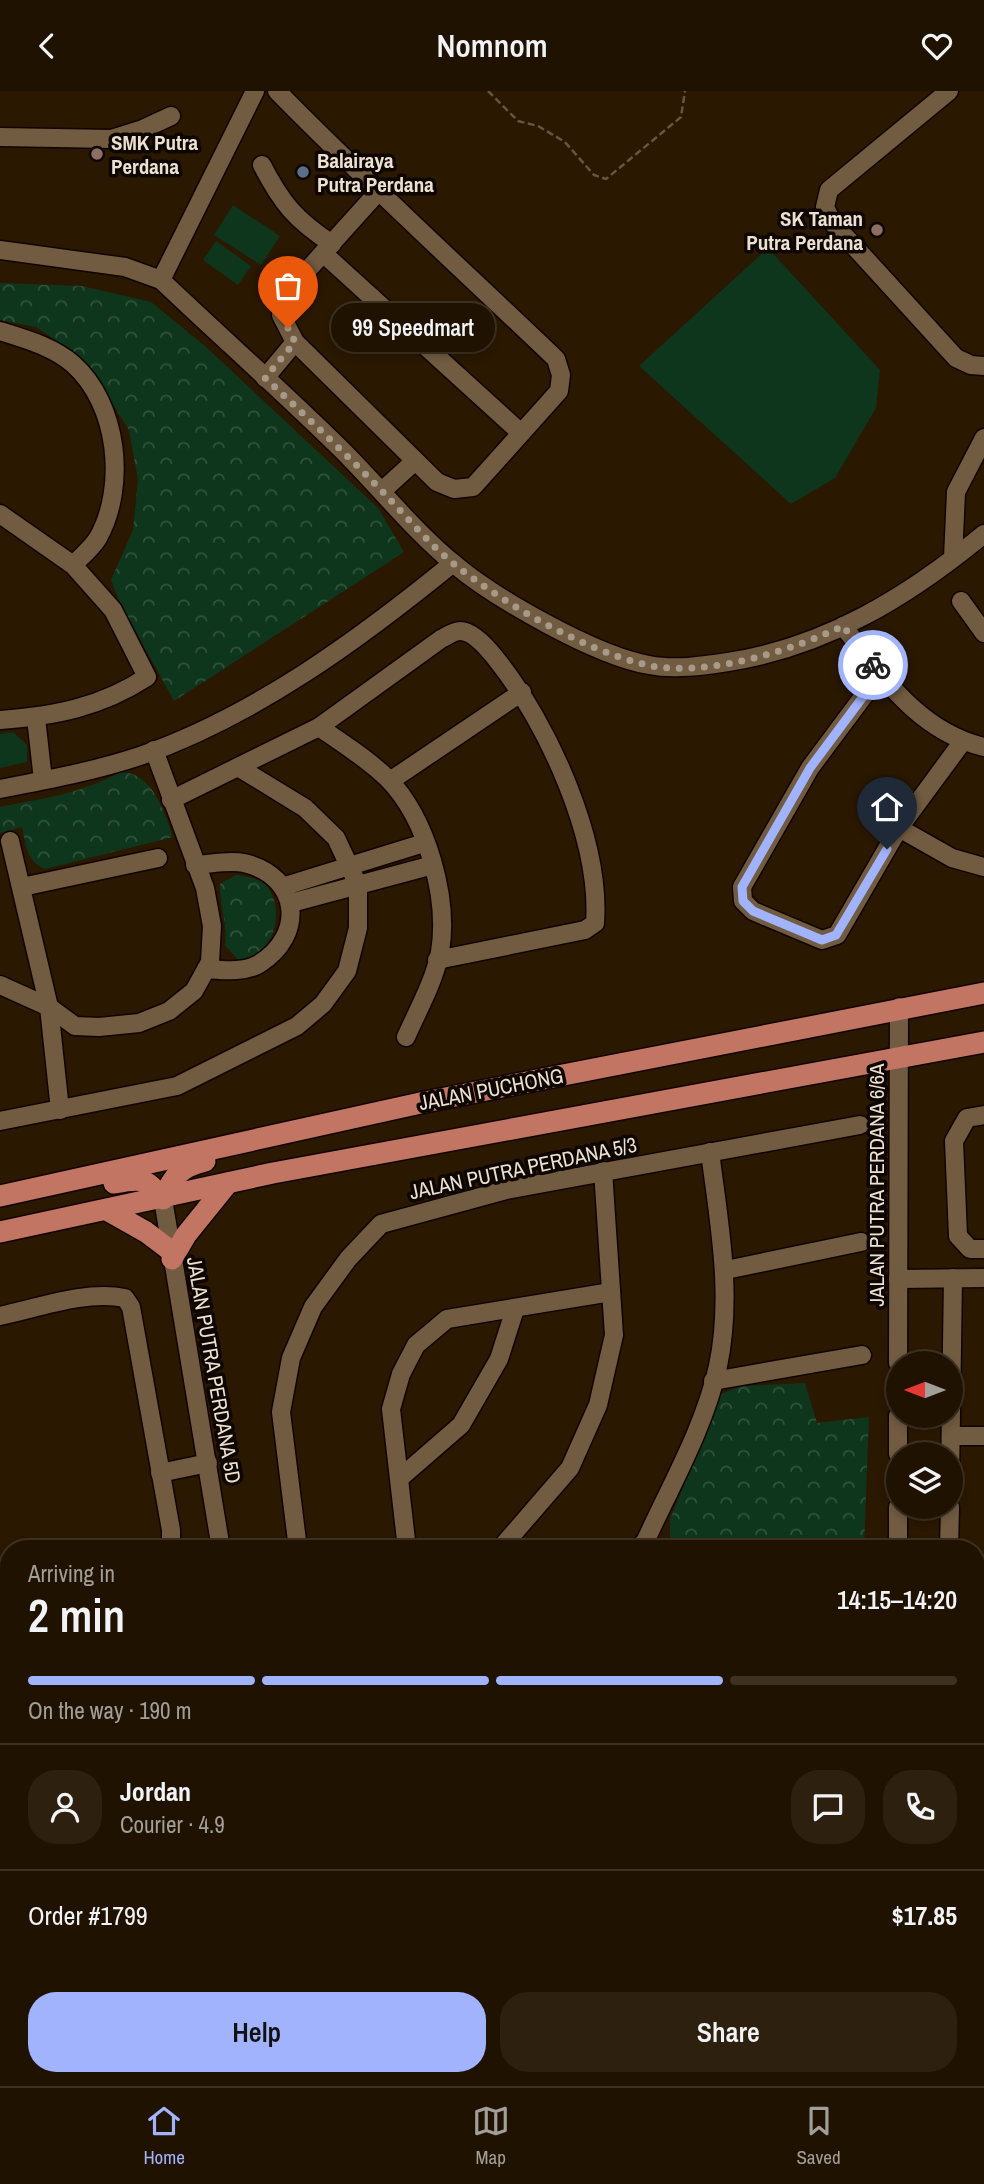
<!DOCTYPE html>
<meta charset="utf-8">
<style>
:root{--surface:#201200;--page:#2d200f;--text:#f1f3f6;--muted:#a29e99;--line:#3d3222;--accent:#a1b3fd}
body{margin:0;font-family:"Archivo Narrow",sans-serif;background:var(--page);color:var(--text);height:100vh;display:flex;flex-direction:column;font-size:26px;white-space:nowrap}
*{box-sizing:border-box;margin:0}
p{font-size:23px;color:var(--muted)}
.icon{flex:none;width:38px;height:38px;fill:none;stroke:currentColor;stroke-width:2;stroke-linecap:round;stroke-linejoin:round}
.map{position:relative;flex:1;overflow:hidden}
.side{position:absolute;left:0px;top:1449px;width:985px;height:546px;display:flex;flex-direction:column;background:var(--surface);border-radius:28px 28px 0 0;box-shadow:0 4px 10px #0003,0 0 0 2px var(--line)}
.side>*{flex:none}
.needle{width:46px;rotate:270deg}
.fabs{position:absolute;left:886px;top:1260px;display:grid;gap:14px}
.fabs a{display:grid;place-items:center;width:77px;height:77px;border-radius:50%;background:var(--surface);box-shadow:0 4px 10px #0003,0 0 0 2px var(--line);font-size:35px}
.pin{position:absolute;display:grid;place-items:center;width:60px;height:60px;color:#fff;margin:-72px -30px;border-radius:50% 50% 50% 0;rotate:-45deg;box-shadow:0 0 7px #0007}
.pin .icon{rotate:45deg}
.courier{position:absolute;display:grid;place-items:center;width:70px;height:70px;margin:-35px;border:5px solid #a1b3fd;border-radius:50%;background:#fff;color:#222;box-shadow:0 2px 9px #0007}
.bubble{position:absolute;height:49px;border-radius:24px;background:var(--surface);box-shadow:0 4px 10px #0003,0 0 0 2px var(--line);font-size:23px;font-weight:600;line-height:49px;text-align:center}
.headline em{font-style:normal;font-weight:600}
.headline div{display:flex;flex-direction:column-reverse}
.headline{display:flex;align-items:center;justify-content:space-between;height:119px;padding:0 28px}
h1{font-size:46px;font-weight:600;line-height:52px}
.bar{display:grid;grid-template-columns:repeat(4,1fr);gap:10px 7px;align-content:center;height:84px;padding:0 28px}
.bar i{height:9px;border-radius:5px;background:var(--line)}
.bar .current{background:var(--accent)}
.bar p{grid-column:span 4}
.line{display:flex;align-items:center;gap:18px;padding:0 28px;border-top:2px solid var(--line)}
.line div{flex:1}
.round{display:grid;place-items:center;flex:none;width:74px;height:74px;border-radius:28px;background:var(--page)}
.action{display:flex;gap:14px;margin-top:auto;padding:14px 28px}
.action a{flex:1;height:80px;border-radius:28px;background:var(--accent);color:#111;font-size:28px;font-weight:600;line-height:80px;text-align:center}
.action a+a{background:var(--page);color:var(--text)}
header{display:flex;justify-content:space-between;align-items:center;height:91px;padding:0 28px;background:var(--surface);font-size:32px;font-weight:600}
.tabs{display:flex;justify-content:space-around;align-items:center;height:98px;border-top:2px solid var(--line);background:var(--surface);font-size:19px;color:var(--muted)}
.tabs a{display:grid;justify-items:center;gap:4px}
.tabs .current{color:var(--accent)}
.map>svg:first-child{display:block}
.green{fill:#0e361c}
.park{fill:url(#park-crowns)}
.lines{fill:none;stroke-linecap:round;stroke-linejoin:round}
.minor-casing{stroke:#120400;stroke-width:21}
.major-casing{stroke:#120400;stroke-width:24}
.path{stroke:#665641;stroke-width:2.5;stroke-dasharray:7 3.5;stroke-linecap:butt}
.minor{stroke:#715b41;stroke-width:18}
.major{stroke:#c27563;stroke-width:21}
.done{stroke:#a89a88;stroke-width:7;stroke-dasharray:0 12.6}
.route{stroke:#a1b3fd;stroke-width:9}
.education-dot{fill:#8d6e63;stroke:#0d0601;stroke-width:2.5}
.service-dot{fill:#5c6f8a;stroke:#0d0601;stroke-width:2.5}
.labels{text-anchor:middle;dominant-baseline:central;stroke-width:7;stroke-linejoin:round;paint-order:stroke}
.poi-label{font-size:21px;font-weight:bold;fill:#ece0d1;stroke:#0d0601;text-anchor:start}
.street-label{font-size:21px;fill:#ece0d1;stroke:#0d0601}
</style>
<header><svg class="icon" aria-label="back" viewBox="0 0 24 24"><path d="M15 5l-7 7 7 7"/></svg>Nomnom<svg class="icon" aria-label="heart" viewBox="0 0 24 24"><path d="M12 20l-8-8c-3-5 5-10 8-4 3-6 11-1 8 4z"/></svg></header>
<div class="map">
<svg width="984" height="1995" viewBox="0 0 984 1995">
<defs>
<pattern id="park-crowns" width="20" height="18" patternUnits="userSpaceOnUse" patternTransform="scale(1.75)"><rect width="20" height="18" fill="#0e361c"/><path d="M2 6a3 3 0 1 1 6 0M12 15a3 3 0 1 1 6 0" fill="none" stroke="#31533c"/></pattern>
</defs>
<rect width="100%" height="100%" fill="#2a1800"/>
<g class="green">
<polygon points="233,114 280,145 261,174 214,144"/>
<polygon points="216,150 251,175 238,194 203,169"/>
<polygon points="768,157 880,279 876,317 835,387 791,413 639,275"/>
<polygon points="13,641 27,654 27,671 0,677 0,643"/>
</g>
<g class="park">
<polygon points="0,192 82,195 151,211 206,256 378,417 404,461 174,610 120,512 111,489 133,439 138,389 129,339 104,299 69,258 36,236 0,229"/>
<path d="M120 681C153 681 164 721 173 746L45 778C26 770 26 754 22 736L0 742V716C40 708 84 702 120 681Z"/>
<path d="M236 784C246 785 258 787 266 794 272 800 275 812 276 819 277 845 265 864 238 869L225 854C228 833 219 814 220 793Z"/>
<polygon points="805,1292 817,1332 869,1326 864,1458 677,1458 670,1448 670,1428 721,1303 741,1295"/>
</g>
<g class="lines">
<defs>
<g id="minor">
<path d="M277 0C367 92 463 179 556 268L561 284 559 300 473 396 454 398 437 391 295 251 281 224 286 203 378 101"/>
<polyline points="949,0 829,99 825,116 832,131 956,267 971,274 984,275"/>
<polyline points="0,46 111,48 143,38 171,25"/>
<path d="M262 74C282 113 296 129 332 153"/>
<path d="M0 159 125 176 161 189C221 246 283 301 342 359 379 396 413 439 453 472 494 507 596 565 649 574 674 579 703 575 728 571 826 556 909 505 984 443"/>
<polyline points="323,162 521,342"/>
<polyline points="161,189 255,0"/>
<path d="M0 240C25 248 52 255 73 273 118 313 127 395 98 447 92 457 81 466 73 474"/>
<polyline points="265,287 295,251"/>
<polyline points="382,400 415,370"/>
<path d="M0 423 73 474 113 519 147 586C101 616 55 625 0 629"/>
<polyline points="953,467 956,401 984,347"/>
<polyline points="961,510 984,542"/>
<path d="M843 535C883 586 918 640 984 656"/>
<polyline points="880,583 810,677 742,796 743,810 753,820 822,849 837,844 899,737 963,650"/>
<polyline points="36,627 43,689"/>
<path d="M319 636C342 652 368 668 388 688 427 728 449 807 440 861 434 891 418 919 406 946"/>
<polyline points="390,690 522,601"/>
<path d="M0 698C47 689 95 680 140 665 255 625 360 548 453 472"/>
<path d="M171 709 319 636 441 548C447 545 454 540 460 540 474 540 490 560 497 569 548 633 601 749 595 832L585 839 437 869"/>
<polyline points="899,737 952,767 984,776"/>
<polyline points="10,750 49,916 60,1019"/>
<path d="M195 774C211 773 229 769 244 772 300 785 306 844 259 873 244 882 222 879 206 878"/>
<polyline points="285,795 424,752"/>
<polyline points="22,796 158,767"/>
<polyline points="291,812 433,774"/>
<polyline points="0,894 49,916 75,935 99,936 139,932 169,920 194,900 210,871 212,835 205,797 154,659"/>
<polyline points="984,1024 967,1027 954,1050 958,1145 970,1158 984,1158"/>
<polyline points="0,1030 177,995 297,935 323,913 347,880 358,837 358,794 336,747 305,717 238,676"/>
<polyline points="163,1108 221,1458"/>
<polyline points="726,1179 861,1151"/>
<polyline points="898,1188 984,1187"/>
<path d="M0 1225C38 1217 86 1199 125 1207L131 1216 171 1439V1458"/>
<polyline points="898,1272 899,916"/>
<polyline points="713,1290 862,1264"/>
<polyline points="951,1345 984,1345"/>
<polyline points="898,1363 898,1325"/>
<polyline points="160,1382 208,1372"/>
<polyline points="400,1387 461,1334 499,1268 515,1218"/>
<polyline points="950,1388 953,1187"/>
<polyline points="298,1458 281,1321 291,1267 313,1216 348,1168 381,1133 506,1099 860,1034"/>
<polyline points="407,1458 391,1318 401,1283 416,1254 447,1228 611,1201"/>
<polyline points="500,1458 570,1377 598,1314 614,1244 603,1080"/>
<path d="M639 1458 646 1449C671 1394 705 1335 718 1275 733 1204 719 1132 710 1061"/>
<polyline points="898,1458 898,1416"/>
<polyline points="949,1458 950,1416"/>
<polyline points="976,1505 984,1505"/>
<polyline points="976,1553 984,1553"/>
<polyline points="0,1619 9,1620"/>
<polyline points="0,1657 9,1657"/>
<polyline points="976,1706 984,1706"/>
<polyline points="0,1786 9,1787"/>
<polyline points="0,1833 9,1836"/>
<polyline points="0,1863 9,1867"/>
<polyline points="976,1886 984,1887"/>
<polyline points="976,1950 984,1950"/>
<polyline points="334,1986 341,1995"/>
<polyline points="486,1986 491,1995"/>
<polyline points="897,1995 897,1986"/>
<polyline points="952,1995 952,1986"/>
</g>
<g id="major">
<path d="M114 1092C141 1087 145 1086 163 1108 173 1085 180 1076 205 1070"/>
<polyline points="0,1105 425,1011 984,902"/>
<polyline points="107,1119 146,1141 171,1160"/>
<polyline points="0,1141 273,1082 984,951"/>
<polyline points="172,1168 186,1144 228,1092"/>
</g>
</defs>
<use href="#minor" class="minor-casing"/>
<use href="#major" class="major-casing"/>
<polyline class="path" points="488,0 518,30 538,35 565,51 594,84 606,88 681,26 685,0"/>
<use href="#minor" class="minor"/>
<use href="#major" class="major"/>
</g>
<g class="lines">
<path class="done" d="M288 237 295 251 265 287C305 324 345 362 383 401 406 425 429 453 454 473 506 514 583 559 647 574 705 587 791 560 843 535L873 574"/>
<polyline class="route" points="873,574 880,583 810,677 742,796 743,810 753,820 822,849 836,844 887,758"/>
</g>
<g class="education-dot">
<circle cx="97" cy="63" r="7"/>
<circle cx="877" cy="139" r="7"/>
</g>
<circle class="service-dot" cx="303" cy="81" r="7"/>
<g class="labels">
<g class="poi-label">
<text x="111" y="51">SMK Putra<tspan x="111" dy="24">Perdana</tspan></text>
<text x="317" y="69">Balairaya<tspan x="317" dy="24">Putra Perdana</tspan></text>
<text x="863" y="127" text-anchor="end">SK Taman<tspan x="863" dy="24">Putra Perdana</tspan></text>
</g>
<g class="street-label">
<text transform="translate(491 998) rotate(-11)">JALAN PUCHONG</text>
<text transform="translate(523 1077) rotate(-12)">JALAN PUTRA PERDANA 5/3</text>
<text transform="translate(876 1094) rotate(-90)">JALAN PUTRA PERDANA 6/6A</text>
<text transform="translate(214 1279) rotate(80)">JALAN PUTRA PERDANA 5D</text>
</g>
</g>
</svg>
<div class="fabs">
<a><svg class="needle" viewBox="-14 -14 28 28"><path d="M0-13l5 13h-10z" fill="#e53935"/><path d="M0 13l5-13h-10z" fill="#a29e99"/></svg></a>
<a><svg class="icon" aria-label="layers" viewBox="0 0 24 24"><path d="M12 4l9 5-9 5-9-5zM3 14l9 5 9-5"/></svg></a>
</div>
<div class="pin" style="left:288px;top:237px;background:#ea580c"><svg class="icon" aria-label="bag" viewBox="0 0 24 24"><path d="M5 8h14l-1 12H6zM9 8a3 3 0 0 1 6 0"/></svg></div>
<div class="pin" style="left:887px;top:758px;background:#1f2937"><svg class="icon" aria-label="home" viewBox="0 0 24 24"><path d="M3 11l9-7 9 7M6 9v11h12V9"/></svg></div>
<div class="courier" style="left:873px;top:574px"><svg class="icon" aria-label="bike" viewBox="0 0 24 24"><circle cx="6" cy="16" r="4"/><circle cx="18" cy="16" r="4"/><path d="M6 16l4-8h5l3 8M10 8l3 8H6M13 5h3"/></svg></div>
<div class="bubble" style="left:331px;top:212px;width:164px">99 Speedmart</div>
<section class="side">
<div class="headline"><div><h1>2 min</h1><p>Arriving in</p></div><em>14:15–14:20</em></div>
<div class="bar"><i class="current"></i><i class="current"></i><i class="current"></i><i></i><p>On the way · 190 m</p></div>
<div class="line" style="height:126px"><a class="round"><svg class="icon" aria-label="person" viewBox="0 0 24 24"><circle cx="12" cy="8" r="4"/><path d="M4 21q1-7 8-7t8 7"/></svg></a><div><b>Jordan</b><p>Courier · 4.9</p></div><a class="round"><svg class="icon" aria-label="chat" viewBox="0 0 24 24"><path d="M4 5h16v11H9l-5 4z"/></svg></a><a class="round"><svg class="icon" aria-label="phone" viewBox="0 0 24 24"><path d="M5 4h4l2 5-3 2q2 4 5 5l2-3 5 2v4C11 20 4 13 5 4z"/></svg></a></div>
<div class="line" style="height:91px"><div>Order #1799</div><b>$17.85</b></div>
<div class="action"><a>Help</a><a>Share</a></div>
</section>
</div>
<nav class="tabs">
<a class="current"><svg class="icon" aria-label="home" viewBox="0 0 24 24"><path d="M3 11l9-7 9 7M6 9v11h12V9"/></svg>Home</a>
<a><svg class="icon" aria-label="map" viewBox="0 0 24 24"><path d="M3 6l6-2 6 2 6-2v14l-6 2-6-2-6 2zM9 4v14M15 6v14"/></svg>Map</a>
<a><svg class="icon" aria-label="saved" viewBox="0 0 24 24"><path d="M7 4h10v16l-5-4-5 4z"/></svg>Saved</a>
</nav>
